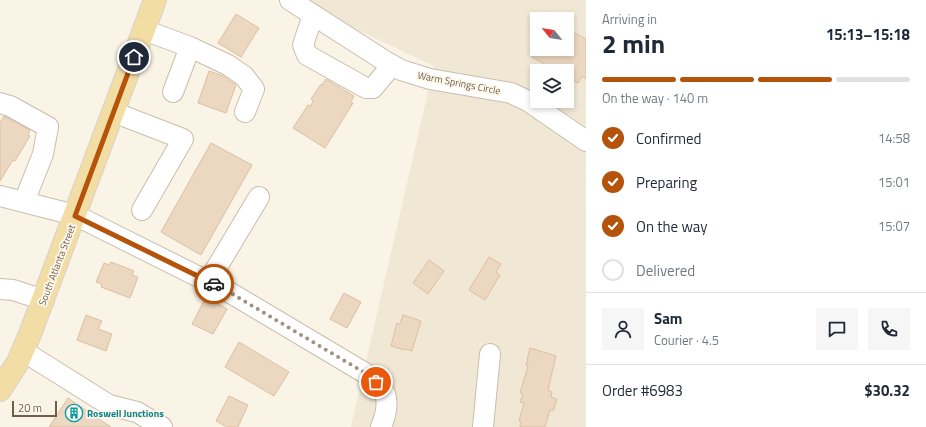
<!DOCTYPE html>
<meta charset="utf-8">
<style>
:root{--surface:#fff;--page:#f6f6f7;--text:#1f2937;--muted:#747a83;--line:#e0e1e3;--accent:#b45309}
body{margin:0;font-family:"Titillium Web",sans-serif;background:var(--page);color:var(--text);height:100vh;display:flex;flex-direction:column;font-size:15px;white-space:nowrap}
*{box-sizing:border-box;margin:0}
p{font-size:13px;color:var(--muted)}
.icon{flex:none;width:22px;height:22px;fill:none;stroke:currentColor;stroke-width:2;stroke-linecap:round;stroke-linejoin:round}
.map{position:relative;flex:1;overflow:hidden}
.drawer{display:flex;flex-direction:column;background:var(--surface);width:340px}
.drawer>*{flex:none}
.needle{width:26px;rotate:300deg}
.controls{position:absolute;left:530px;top:12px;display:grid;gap:8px}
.controls a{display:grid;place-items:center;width:44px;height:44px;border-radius:0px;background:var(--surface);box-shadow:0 2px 6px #0003;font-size:20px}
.scale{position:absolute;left:12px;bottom:10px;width:45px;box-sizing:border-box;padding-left:4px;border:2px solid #705e4d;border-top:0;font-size:11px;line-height:14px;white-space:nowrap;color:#705e4d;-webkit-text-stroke:3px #fdf8ec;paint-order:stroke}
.pin{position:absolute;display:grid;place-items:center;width:34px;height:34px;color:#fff;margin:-17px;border:2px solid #fff;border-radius:50%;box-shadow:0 1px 4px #0007}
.courier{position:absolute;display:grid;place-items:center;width:40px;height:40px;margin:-20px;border:3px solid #b45309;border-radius:50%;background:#fff;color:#222;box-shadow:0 1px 5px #0007}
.head em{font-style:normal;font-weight:700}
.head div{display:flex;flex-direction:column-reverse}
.head{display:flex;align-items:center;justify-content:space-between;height:68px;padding:0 16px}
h1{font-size:26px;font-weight:700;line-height:30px}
.bar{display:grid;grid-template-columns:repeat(4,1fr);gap:6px 4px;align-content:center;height:48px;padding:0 16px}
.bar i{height:5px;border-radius:3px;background:var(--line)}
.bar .current{background:var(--accent)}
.bar p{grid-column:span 4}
.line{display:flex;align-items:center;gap:10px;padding:0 16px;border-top:1px solid var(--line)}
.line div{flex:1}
.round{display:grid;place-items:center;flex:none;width:42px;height:42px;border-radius:0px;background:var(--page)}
ol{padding:0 16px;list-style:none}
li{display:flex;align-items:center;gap:12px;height:44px}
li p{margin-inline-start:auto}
li .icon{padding:4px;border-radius:50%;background:var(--accent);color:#fff;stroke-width:4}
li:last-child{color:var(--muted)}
li i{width:22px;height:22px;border:2px solid var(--line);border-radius:50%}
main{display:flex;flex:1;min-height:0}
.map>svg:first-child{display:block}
.residential{fill:#f1e7d5;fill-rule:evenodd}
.building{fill:#ecd7c0;stroke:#ddbfa2}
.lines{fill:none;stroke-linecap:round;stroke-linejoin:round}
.minor-casing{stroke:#cabdad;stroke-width:22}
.major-casing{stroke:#d7d2cd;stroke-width:24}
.minor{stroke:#fff;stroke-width:20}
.major{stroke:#f2dda5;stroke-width:22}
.done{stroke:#a09283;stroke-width:4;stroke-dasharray:0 7.2}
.route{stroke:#b45309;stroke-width:5}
.labels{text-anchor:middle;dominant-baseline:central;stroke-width:3.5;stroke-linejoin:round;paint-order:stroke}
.street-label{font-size:10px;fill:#705e4d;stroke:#fdf8ec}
.culture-label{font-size:10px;font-weight:bold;fill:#0d838f;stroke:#fdf8ec;text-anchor:start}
</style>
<main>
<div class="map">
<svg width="586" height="427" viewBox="0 0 586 427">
<rect width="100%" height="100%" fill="#faf4e6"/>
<path class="residential" d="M294 0H586V427H351L434 66ZM537 19H567V49H537ZM537 71H567V101H537Z"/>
<g class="building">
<polygon points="236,14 259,28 241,57 218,43"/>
<polygon points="567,29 586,39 586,79 582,76 578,83 567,77 567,71 557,71 532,57 536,49 567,49"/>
<polygon points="209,71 223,76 236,85 226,113 198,103"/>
<polygon points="326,79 354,96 351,102 353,103 325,148 293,128 308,105 311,106 313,101 311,99 321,84 322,85"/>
<polygon points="4,116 30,130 28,135 30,136 15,161 13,160 0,181 0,123"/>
<polygon points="211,143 252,165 201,255 161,232"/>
<polygon points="489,257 501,264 496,272 500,275 485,300 469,290"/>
<polygon points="429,260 444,271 428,294 413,283"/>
<polygon points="111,262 134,271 132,275 138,277 130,298 101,287 102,284 96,282 104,263 109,265"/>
<polygon points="344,293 361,302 347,328 330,319"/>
<polygon points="206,297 227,309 213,334 192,324"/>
<polygon points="86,315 102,321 98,329 112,334 106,351 77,340"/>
<polygon points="403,315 421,321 412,351 405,349 405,350 391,346 397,323 400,324"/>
<polygon points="239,342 289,372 274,396 225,367"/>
<polygon points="530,348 556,356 548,390 552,392 551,397 557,399 553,411 550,410 545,427 520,427 521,421 519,421 524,403 520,402 523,394 520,393 528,366 526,365"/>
<polygon points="229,396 248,405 238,427 227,427 216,421"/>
<polygon points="68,398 111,427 49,427"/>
</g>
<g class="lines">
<defs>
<g id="minor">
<polyline points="290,0 385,61 401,70 430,79 511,93 528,101 586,141"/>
<polyline points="313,15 303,45 307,55 366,88 373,88 392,65"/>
<polyline points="144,30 190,47 228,65 244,76 254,89 245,112"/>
<polyline points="173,92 190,47"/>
<polyline points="0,103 10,106 48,127 43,154 24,202"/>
<polyline points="113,112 183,139 142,210"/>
<path d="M0 196 55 210 75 215 229 292 370 376C373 379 378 383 381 387 390 398 386 415 381 427"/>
<polyline points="208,282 259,197"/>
<polyline points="0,289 13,290 44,300"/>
<polyline points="23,351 109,405 137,412 162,427"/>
<polyline points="483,427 490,354"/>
</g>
<polyline id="major" points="0,390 18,362 30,334 155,0"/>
</defs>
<use href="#minor" class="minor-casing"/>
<use href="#major" class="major-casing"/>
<use href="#minor" class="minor"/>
<use href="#major" class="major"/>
</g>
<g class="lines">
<polyline class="done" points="214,284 229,292 370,376 376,382"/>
<polyline class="route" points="134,57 75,216 214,284"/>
</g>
<defs>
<symbol id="building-ring" viewBox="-11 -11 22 22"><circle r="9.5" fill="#fdf8ec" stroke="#0f9aa8" stroke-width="1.5"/><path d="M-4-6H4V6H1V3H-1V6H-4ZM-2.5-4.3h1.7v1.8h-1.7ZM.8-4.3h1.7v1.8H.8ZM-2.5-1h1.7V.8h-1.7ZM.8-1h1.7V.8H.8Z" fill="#0f9aa8"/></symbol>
</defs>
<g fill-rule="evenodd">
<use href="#building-ring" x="64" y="403" width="20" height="20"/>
</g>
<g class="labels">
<g class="street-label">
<text transform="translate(459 83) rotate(11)">Warm Springs Circle</text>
<text transform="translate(57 265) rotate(-69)">South Atlanta Street</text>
</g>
<g class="culture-label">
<text x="87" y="413">Roswell Junctions</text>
</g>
</g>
</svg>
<div class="controls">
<a><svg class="needle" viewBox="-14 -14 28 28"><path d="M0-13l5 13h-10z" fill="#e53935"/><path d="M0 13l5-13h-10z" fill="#747a83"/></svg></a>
<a><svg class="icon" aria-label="layers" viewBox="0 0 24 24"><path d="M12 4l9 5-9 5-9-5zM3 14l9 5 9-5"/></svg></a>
</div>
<div class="scale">20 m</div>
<div class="pin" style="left:376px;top:382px;background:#ea580c"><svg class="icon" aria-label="bag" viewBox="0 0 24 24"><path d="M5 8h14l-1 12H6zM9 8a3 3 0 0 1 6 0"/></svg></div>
<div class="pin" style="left:134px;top:57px;background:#1f2937"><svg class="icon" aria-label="home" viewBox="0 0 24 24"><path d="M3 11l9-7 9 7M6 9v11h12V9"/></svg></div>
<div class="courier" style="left:214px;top:284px"><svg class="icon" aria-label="car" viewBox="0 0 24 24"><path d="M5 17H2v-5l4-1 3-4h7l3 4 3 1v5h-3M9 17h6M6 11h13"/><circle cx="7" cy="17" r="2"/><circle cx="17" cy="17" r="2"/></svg></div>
</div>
<section class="drawer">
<div class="head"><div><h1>2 min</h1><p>Arriving in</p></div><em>15:13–15:18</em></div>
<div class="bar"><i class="current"></i><i class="current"></i><i class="current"></i><i></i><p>On the way · 140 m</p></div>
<ol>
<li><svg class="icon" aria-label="check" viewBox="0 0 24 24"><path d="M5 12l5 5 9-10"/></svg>Confirmed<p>14:58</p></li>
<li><svg class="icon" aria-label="check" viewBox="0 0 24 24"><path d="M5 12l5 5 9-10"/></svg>Preparing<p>15:01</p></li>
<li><svg class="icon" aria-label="check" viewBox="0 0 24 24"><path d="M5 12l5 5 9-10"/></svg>On the way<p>15:07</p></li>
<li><i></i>Delivered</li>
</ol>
<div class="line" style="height:72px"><a class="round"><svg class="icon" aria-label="person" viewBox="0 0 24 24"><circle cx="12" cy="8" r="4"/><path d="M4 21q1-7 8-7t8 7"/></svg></a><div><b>Sam</b><p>Courier · 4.5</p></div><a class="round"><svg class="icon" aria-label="chat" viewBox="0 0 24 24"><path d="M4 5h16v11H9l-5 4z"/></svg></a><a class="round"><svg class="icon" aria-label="phone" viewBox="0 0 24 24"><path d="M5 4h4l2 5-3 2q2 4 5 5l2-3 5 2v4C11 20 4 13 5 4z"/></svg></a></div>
<div class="line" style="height:52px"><div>Order #6983</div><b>$30.32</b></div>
</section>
</main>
